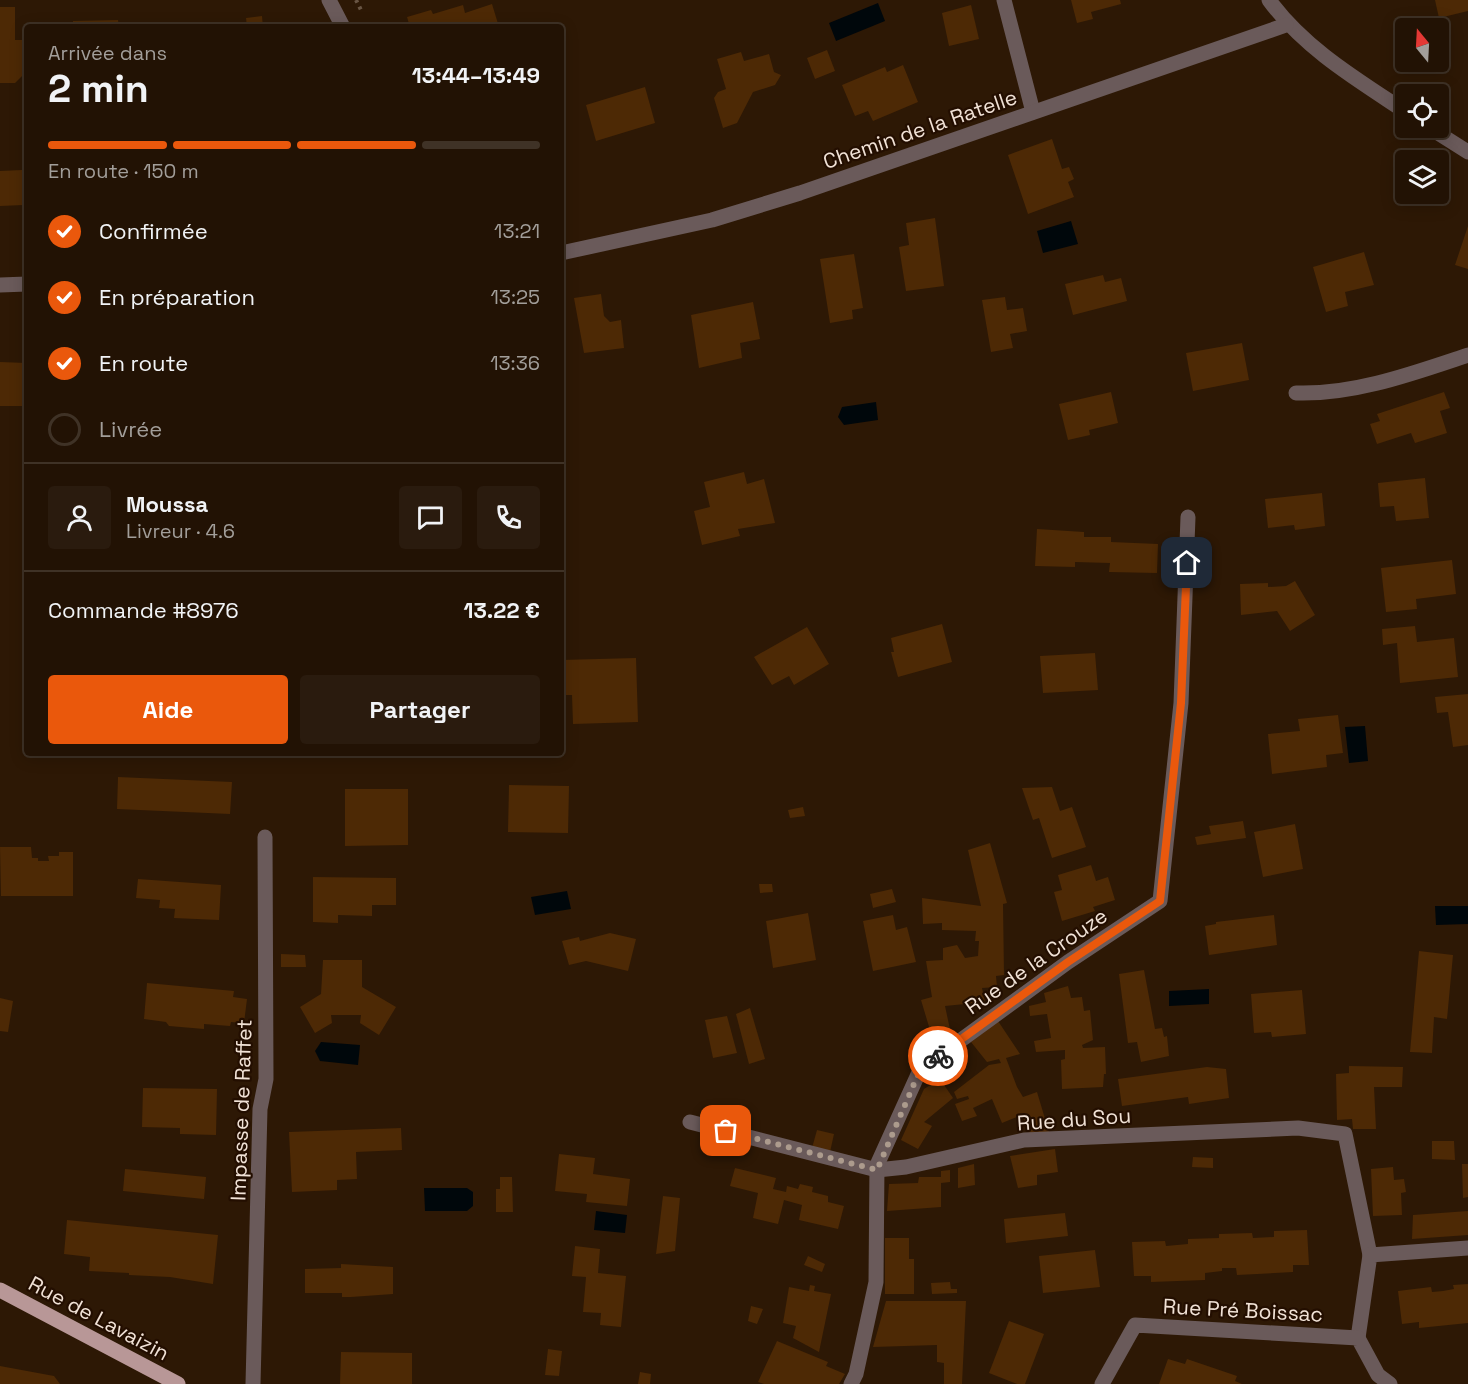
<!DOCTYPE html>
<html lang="fr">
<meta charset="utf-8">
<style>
:root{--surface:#221204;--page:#2a1b0e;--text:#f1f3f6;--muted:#a29e9a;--line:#3f3226;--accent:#ea580c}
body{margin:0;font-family:"Space Grotesk",sans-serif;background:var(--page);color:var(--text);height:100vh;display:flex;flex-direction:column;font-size:22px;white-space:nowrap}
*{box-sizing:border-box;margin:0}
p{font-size:20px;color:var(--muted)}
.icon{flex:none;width:33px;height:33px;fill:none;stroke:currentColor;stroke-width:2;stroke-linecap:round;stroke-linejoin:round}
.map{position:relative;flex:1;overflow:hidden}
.drawer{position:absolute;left:24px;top:24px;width:540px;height:732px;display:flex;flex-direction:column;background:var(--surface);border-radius:6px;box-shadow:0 3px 15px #0003,0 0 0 2px var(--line)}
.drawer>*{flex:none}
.needle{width:39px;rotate:342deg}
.fabs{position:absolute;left:1395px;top:18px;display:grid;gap:12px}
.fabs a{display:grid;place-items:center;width:54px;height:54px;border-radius:6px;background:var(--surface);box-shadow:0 3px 15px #0003,0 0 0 2px var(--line);font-size:30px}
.pin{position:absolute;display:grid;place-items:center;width:51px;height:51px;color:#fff;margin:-26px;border-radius:12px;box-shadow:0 3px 9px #0006}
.courier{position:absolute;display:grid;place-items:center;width:60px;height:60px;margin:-30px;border:4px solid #ea580c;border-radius:50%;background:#fff;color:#222;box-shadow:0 2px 8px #0007}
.summary em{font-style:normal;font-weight:600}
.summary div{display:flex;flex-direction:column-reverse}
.summary{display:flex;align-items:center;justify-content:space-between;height:102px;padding:0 24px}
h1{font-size:39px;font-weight:600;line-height:45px}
.bar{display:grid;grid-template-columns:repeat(4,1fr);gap:9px 6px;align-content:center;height:72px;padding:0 24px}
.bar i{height:8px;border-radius:4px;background:var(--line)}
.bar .active{background:var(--accent)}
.bar p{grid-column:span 4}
.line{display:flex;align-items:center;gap:15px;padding:0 24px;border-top:2px solid var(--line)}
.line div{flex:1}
.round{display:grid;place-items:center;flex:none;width:63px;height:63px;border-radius:6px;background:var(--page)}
ol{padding:0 24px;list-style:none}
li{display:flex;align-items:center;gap:18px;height:66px}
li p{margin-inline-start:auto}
li .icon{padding:6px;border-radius:50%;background:var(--accent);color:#fff;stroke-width:4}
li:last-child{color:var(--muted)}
li i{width:33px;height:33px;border:3px solid var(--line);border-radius:50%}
.button{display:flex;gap:12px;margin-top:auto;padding:12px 24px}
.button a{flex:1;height:69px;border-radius:6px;background:var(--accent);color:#fff;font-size:24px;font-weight:600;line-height:69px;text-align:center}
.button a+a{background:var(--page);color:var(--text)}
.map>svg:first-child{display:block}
.water{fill:#00070b}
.building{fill:#4d2905}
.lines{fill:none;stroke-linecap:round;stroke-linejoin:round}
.path{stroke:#695544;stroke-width:4;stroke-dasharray:3 4.5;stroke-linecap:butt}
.minor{stroke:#6a5a5a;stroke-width:15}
.major{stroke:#b89797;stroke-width:15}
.done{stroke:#ac9b8d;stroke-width:6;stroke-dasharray:0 10.8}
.route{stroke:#ea580c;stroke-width:8}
.labels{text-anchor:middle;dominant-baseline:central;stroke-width:4.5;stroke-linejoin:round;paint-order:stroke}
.street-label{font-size:21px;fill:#f1e2d6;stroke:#230e00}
</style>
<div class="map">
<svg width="1468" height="1384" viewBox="0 0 1468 1384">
<rect width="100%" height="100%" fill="#2d1805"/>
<g class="water">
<polygon points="878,3 885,21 836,41 829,23"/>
<polygon points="1071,221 1078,244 1043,253 1037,231"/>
<polygon points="876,402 878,420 844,425 838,417 842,407"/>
<polygon points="1365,726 1368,761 1349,763 1345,727"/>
<polygon points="567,891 571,909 535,915 531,897"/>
<polygon points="1435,906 1468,906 1468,924 1436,925"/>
<polygon points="1209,989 1209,1004 1169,1006 1169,991"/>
<polygon points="321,1042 360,1045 358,1065 320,1061 315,1051"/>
<polygon points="424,1188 467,1188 473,1192 473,1206 467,1211 425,1211"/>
<polygon points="596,1211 627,1215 625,1233 594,1230"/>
</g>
<g class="building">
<polygon points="1071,0 1120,0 1121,4 1091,12 1093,19 1077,23"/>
<polygon points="1435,0 1468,0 1468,11 1439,18"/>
<polygon points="492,4 499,27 410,27 407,17 431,10 433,14 463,5 465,13"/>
<polygon points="971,5 979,39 949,46 942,13"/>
<polygon points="0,7 15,7 15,40 27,40 27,71 15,83 0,83"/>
<polygon points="262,16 263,27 247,27 246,18"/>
<polygon points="118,20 119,27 73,27 73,21"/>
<polygon points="827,50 835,71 815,79 807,58"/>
<polygon points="741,52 744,61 769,54 774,72 781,75 775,85 753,92 737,123 723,128 714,98 718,92 726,89 717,59"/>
<polygon points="903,65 918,102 873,121 868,111 855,116 842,85 885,67 887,72"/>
<polygon points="645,87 655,123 596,141 586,105"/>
<polygon points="1052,139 1062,169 1069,167 1074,179 1068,182 1074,197 1028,214 1008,155"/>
<polygon points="22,170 24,205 0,206 0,171"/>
<polygon points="935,218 944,286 906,291 899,247 909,245 906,223"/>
<polygon points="1468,226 1468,269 1455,265"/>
<polygon points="1364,252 1374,285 1345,292 1348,306 1326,312 1313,267"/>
<polygon points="854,254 863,308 852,310 853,319 830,323 820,259"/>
<polygon points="1103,275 1105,282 1121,278 1127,301 1073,315 1065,284"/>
<polygon points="601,294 604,316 610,322 621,320 624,348 584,353 574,298"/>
<polygon points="1005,297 1007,310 1023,308 1027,331 1010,334 1013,348 991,352 982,300"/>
<polygon points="753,302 760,339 740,343 742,358 699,368 691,315"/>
<polygon points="1242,343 1249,380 1193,391 1186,353"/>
<polygon points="0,362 27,363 27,406 0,406"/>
<polygon points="1111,392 1118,423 1089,430 1090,435 1068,440 1059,404"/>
<polygon points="1444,392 1450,408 1440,411 1447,433 1415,443 1411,433 1377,444 1370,424 1380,421 1377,414"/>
<polygon points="744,472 747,484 764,479 775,523 738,529 740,536 702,545 694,511 710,507 704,482"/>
<polygon points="1425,478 1429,518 1396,521 1394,506 1380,507 1378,483"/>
<polygon points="1322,493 1325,526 1295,530 1294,525 1268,528 1265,499"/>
<polygon points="1037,529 1084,532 1084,537 1111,537 1111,542 1158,544 1157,573 1109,572 1110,563 1075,562 1075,567 1035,566"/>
<polygon points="1452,560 1456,594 1416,599 1417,609 1386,612 1381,568"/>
<polygon points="1295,581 1315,615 1290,631 1277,611 1241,615 1240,584 1268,583 1268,587 1286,586"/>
<polygon points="942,624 952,662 898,677 891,652 894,652 891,638"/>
<polygon points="1415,626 1417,642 1454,638 1458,677 1400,683 1397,643 1383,645 1382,629"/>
<polygon points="807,627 829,664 794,685 789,676 772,685 754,657"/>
<polygon points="1095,653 1098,690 1043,693 1040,656"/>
<polygon points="636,658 638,722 573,724 572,695 561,695 561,660"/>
<polygon points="1468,694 1468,745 1453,747 1448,712 1437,713 1435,697"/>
<polygon points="1338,715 1343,753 1326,755 1327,767 1272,774 1268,734 1300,731 1298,719"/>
<polygon points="118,777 232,782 230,814 117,809"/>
<polygon points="509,785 569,786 568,833 508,832"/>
<polygon points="1052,787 1060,811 1072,807 1086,847 1052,858 1039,818 1033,820 1022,788"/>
<polygon points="345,789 408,789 408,845 345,846"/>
<polygon points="803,807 805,816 790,818 788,810"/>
<polygon points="1243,821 1246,838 1197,845 1195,837 1211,834 1209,826"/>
<polygon points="1295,824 1303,869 1263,877 1254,832"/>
<polygon points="990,843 1007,903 1003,904 1004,975 996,976 997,987 982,988 985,1002 945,1006 951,1034 933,1040 921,1000 932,997 926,961 943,960 943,948 957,945 965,958 978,956 979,941 975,941 976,931 942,930 942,923 923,924 922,898 981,906 968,850"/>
<polygon points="0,847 31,847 32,858 38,858 38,861 49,861 48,856 59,856 59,852 73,852 73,896 1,896"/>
<polygon points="1091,865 1096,881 1108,877 1115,900 1093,907 1095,911 1062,921 1054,892 1062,890 1058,875"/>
<polygon points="313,877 396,878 396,905 372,905 372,916 338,915 338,923 313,922"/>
<polygon points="138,879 221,885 219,920 174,918 175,909 159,908 160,900 136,898"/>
<polygon points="759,884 772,884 773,892 760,893"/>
<polygon points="892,889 896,902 873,908 870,894"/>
<polygon points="808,913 816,960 773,968 766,921"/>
<polygon points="893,915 896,930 907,927 916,962 873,971 863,921"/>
<polygon points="1274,915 1277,945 1209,955 1205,926 1216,924 1216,922"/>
<polygon points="610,933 636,939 628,971 586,961 569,965 562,941 579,937 580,941"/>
<polygon points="1419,951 1453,955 1447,1019 1434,1017 1432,1053 1410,1052"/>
<polygon points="281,954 305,955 306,967 281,967"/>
<polygon points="323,960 362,960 362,987 396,1007 379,1035 360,1023 361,1015 331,1015 332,1023 315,1033 300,1007 321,994"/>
<polygon points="1144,970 1155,1029 1162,1028 1164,1037 1167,1036 1169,1056 1141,1062 1137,1042 1128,1043 1119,974"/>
<polygon points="147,983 234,991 233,997 247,999 244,1023 231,1022 230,1026 204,1024 204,1029 169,1026 166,1022 144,1019"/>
<polygon points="1068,986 1071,998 1082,997 1084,1011 1090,1010 1093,1040 1082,1045 1083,1048 1105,1047 1106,1074 1104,1074 1103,1087 1062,1089 1061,1060 1065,1059 1065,1050 1036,1052 1034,1041 1051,1038 1047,1014 1030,1016 1029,1006 1046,1002 1044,993"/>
<polygon points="1302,990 1306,1034 1272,1037 1271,1032 1254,1033 1251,994"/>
<polygon points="0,998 13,1001 8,1032 0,1031"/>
<polygon points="750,1008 765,1059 749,1064 736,1014"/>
<polygon points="727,1016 737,1053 713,1058 705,1020"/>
<polygon points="998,1021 1020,1054 1006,1058 1017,1087 1023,1097 1037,1092 1049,1132 1030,1136 1022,1115 1002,1123 992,1099 973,1108 977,1116 962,1121 955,1104 969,1099 968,1096 957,1099 954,1092 989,1065 1001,1063 999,1059 987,1062 971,1042"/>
<polygon points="1349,1066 1403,1067 1402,1087 1374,1087 1376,1129 1353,1129 1352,1119 1337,1120 1336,1074 1349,1073"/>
<polygon points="1207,1067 1226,1069 1229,1098 1189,1104 1188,1097 1122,1106 1118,1079"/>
<polygon points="940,1079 953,1098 924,1122 932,1126 918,1149 901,1140 924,1089"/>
<polygon points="143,1088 217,1089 216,1135 180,1134 180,1128 142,1127"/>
<polygon points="401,1128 402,1150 356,1152 357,1179 337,1180 337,1190 292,1192 289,1132"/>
<polygon points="817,1130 834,1134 830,1152 812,1148"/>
<polygon points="1432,1141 1454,1141 1455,1160 1432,1159"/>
<polygon points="1055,1149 1058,1172 1037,1175 1037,1185 1018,1188 1010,1156"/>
<polygon points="559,1154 595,1158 593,1174 630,1179 627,1206 586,1202 587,1194 555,1191"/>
<polygon points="1193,1157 1213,1158 1213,1168 1192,1167"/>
<polygon points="974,1164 975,1185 958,1188 958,1168"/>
<polygon points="1462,1164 1468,1164 1468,1197 1463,1198"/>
<polygon points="1393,1167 1394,1180 1404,1179 1406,1192 1401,1193 1402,1215 1373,1216 1371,1169"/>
<polygon points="735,1168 776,1178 773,1189 786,1192 787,1186 798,1189 800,1184 813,1187 812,1192 828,1196 828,1202 844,1206 838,1229 799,1220 802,1205 784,1200 778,1224 753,1218 758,1193 730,1186"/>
<polygon points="125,1169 206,1177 204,1199 123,1191"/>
<polygon points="950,1170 950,1182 941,1183 941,1207 887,1211 889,1184 918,1183 919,1177 941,1177 941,1171"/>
<polygon points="500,1177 512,1177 513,1212 496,1212 496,1189 500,1189"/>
<polygon points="663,1196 680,1198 675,1251 656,1254"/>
<polygon points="1468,1211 1468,1235 1412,1239 1413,1215"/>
<polygon points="1065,1213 1068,1236 1006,1243 1004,1219"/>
<polygon points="67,1220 218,1235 213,1284 170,1277 129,1275 129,1273 89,1271 90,1257 64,1254"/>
<polygon points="1307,1230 1309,1265 1293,1265 1293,1272 1237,1275 1236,1268 1222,1268 1222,1271 1205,1273 1205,1280 1151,1282 1151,1276 1134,1276 1132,1242 1165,1241 1166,1246 1188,1244 1188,1239 1219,1238 1219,1234 1252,1233 1253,1238 1274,1237 1274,1231"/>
<polygon points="885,1238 909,1238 909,1259 914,1259 914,1294 885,1294"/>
<polygon points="575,1246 600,1249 598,1273 626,1276 621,1327 600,1325 601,1313 583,1312 586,1277 572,1276"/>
<polygon points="1095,1250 1100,1287 1043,1293 1039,1256"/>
<polygon points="808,1256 825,1264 822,1272 804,1265"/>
<polygon points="341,1264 393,1267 393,1294 351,1297 342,1297 342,1293 305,1293 305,1269 341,1268"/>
<polygon points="950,1282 951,1289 957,1289 957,1293 932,1294 931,1283"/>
<polygon points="1468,1284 1468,1323 1419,1328 1419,1322 1402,1324 1398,1291 1431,1287 1432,1292 1443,1291 1454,1289 1453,1285"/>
<polygon points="810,1285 815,1286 814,1291 831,1294 819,1352 793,1338 796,1326 783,1323 789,1287 809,1291"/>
<polygon points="886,1301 966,1301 962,1384 944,1384 944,1363 937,1362 937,1345 873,1347"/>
<polygon points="751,1306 763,1309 757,1324 748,1321"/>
<polygon points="1009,1321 1044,1334 1025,1384 1017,1384 989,1373"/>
<polygon points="777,1341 828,1362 826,1366 845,1374 839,1384 764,1384 758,1382"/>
<polygon points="548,1349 562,1351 559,1376 545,1375"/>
<polygon points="341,1352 412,1353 412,1384 340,1384"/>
<polygon points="1168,1359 1185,1364 1187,1359 1237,1376 1235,1381 1242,1384 1159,1384"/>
<polygon points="0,1366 54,1376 60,1384 0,1384"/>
<polygon points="640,1372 651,1374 650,1384 638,1384"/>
</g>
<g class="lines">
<polyline class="path" points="356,0 361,10"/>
<g class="minor">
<polyline points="329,0 343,27"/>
<polyline points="1004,0 1033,112"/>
<path d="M1269 0C1304 48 1356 79 1406 112"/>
<polyline points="1430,128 1468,152"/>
<polyline points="561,253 712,220 800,193 1286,25"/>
<polyline points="0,285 27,284"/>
<path d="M1296 393C1354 395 1414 373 1468 355"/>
<polyline points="690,1122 877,1170 906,1167 1024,1140 1298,1128 1345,1134 1370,1255"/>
<polyline points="1358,1338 1370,1255 1468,1248"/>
<polyline points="253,1384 260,1109 266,1079 265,837"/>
<polyline points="851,1384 856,1374 876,1282 877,1165 920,1070 1068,962 1160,901 1181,703 1188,517"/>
<polyline points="1102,1384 1135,1325 1358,1338 1378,1375 1390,1384"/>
</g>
<polyline class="major" points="0,1290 178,1384"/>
</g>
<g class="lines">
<polyline class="done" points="726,1131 877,1170 920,1070 938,1056"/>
<polyline class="route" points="938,1056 1068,962 1160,901 1181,703 1187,563"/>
</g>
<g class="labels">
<g class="street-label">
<text transform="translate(920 129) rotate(-19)">Chemin de la Ratelle</text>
<text transform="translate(1036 961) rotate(-35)">Rue de la Crouze</text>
<text transform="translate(241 1110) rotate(-88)">Impasse de Raffet</text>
<text transform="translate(1074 1119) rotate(-4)">Rue du Sou</text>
<text transform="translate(1243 1310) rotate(3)">Rue Pré Boissac</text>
<text transform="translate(99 1318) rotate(28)">Rue de Lavaizin</text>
</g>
</g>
</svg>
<div class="fabs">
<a><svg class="needle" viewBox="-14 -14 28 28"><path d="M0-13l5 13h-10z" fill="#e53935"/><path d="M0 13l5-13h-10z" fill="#a29e9a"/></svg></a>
<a><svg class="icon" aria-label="locate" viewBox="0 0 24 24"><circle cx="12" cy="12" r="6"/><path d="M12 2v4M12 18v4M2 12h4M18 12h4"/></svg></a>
<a><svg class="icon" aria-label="layers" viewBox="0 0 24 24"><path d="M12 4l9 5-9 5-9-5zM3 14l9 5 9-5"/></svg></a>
</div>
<div class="pin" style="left:726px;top:1131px;background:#ea580c"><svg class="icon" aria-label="bag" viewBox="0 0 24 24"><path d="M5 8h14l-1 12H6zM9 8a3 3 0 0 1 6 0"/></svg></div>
<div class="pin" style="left:1187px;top:563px;background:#1f2937"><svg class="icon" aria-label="home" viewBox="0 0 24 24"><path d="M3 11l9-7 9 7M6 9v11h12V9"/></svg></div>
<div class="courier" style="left:938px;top:1056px"><svg class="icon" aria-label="bike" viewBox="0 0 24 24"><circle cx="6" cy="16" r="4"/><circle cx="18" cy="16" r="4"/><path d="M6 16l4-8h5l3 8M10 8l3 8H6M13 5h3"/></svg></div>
<section class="drawer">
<div class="summary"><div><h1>2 min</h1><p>Arrivée dans</p></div><em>13:44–13:49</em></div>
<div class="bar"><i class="active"></i><i class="active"></i><i class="active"></i><i></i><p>En route · 150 m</p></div>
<ol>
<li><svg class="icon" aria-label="check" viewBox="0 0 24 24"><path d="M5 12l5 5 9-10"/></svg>Confirmée<p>13:21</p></li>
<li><svg class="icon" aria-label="check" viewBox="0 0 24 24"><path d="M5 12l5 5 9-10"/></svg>En préparation<p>13:25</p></li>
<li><svg class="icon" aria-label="check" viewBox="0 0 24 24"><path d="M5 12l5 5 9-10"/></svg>En route<p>13:36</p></li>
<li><i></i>Livrée</li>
</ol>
<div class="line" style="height:108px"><a class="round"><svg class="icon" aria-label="person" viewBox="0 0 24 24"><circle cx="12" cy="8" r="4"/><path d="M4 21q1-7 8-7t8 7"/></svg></a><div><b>Moussa</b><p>Livreur · 4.6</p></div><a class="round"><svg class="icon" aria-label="chat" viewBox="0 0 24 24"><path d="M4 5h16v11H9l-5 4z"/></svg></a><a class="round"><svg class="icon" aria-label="phone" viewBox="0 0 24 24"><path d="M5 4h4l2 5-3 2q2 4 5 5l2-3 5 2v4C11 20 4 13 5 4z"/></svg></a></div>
<div class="line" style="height:78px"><div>Commande #8976</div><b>13.22 €</b></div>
<div class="button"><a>Aide</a><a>Partager</a></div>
</section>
</div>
